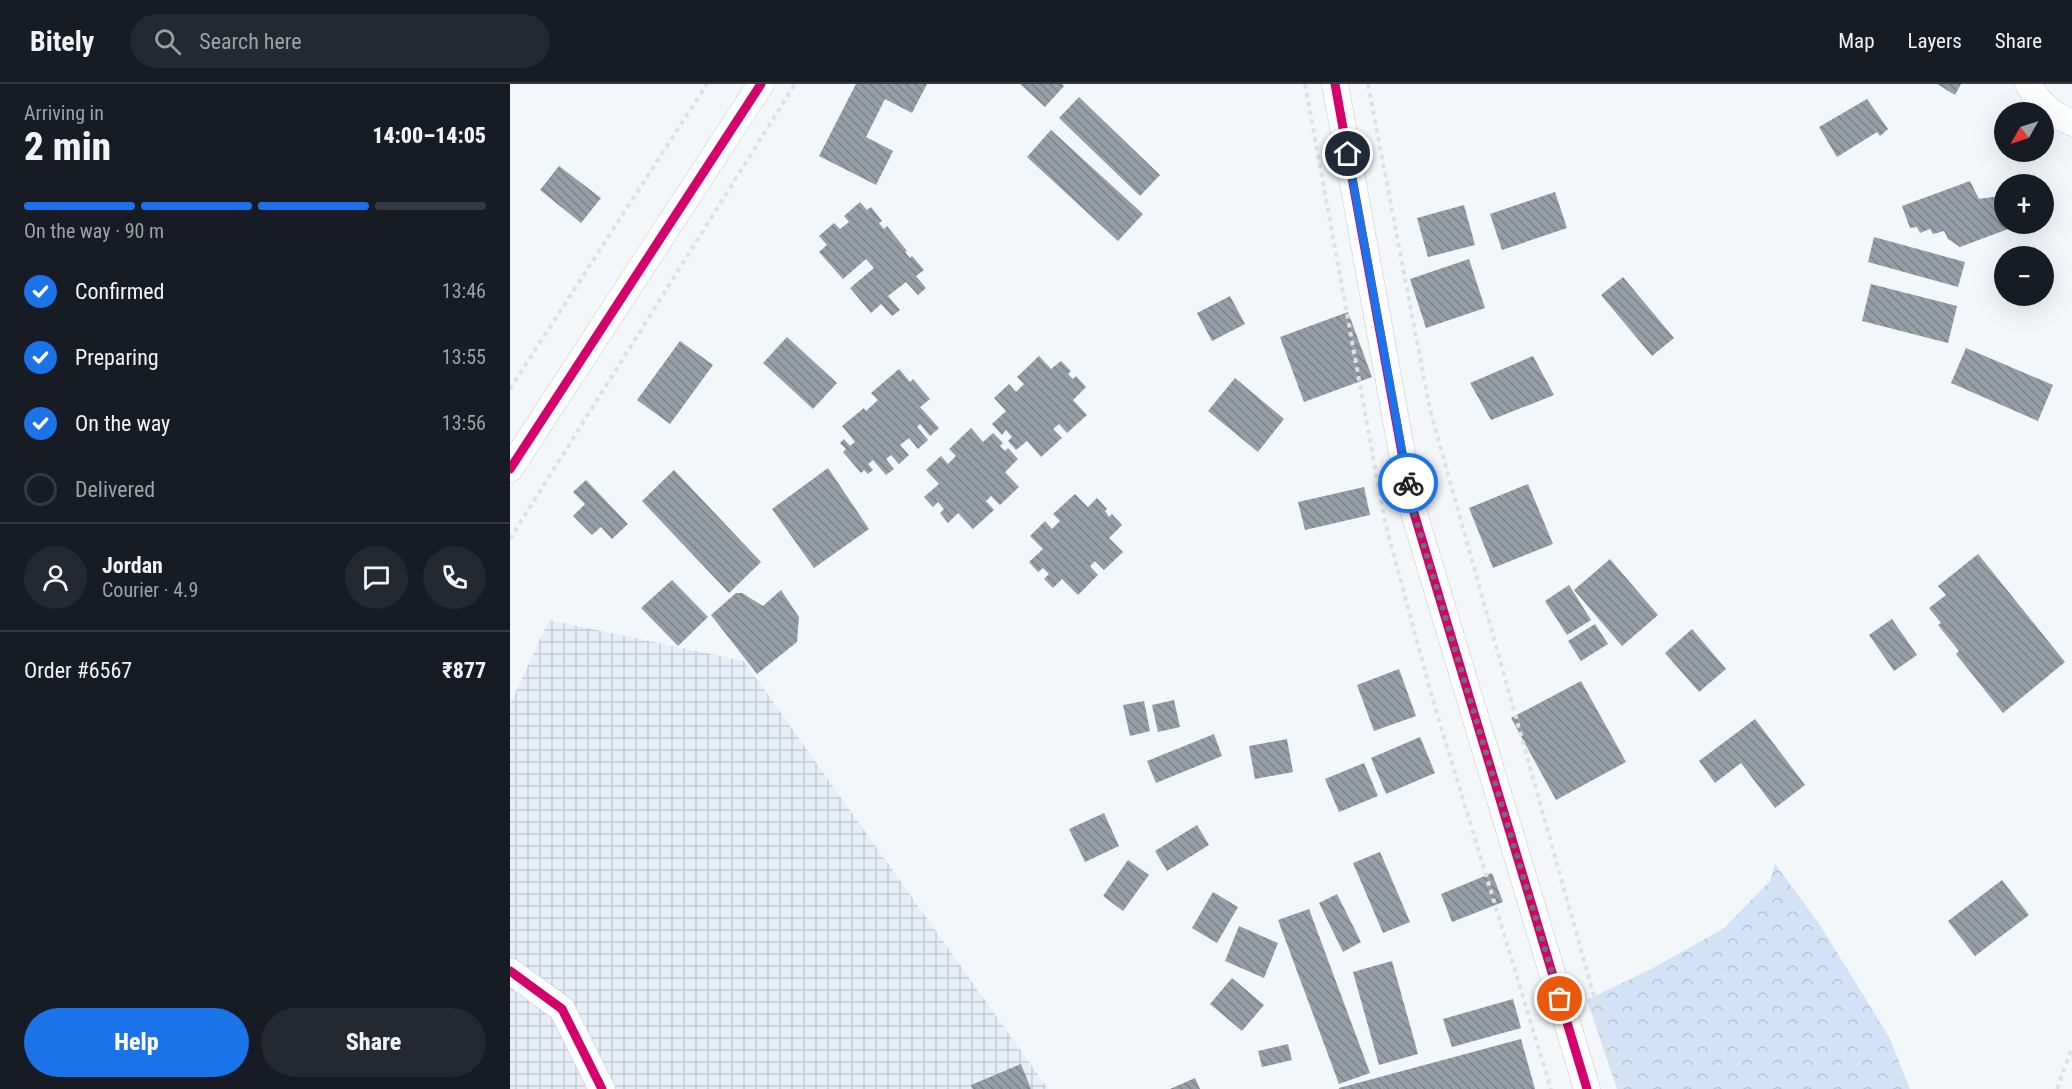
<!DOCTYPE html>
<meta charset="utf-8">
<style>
:root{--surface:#171b24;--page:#242831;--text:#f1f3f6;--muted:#9ea1a6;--line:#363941;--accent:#1a73e8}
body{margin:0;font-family:"Roboto Condensed",sans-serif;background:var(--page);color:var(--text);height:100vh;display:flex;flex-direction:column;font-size:22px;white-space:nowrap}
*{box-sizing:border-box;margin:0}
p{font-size:20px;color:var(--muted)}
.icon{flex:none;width:33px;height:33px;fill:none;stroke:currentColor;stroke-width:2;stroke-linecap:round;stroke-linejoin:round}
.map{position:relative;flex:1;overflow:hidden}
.side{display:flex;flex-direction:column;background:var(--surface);width:510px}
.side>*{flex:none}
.needle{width:39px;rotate:231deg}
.tools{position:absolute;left:1484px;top:18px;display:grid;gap:12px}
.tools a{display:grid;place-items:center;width:60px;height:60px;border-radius:50%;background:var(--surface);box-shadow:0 6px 24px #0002;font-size:30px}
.pin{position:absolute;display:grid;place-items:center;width:51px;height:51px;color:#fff;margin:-26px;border:3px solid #fff;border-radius:50%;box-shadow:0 2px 6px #0007}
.courier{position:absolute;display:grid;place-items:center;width:60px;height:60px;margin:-30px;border:4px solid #1a73e8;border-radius:50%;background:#fff;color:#222;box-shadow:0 2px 8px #0007}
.summary em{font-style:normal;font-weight:800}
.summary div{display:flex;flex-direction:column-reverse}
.summary{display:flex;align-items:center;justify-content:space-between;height:102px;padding:0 24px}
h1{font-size:39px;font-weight:800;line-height:45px}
.bar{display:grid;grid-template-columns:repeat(4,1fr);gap:9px 6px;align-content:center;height:72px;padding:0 24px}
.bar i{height:8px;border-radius:4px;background:var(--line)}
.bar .selected{background:var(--accent)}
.bar p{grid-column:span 4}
.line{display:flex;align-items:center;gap:15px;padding:0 24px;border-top:2px solid var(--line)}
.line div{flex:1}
.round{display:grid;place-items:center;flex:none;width:63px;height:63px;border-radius:32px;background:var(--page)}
ol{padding:0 24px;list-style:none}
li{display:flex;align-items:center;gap:18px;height:66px}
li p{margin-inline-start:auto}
li .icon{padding:6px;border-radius:50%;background:var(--accent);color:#fff;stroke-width:4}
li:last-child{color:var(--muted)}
li i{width:33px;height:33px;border:3px solid var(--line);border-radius:50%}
.action{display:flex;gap:12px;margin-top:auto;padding:12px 24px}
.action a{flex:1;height:69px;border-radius:36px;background:var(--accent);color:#fff;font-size:24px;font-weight:800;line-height:69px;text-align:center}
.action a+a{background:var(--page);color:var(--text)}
header{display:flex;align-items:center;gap:36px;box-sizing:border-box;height:84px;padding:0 30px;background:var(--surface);border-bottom:2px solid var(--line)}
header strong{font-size:28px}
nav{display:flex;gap:33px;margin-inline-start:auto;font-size:21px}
.search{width:420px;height:54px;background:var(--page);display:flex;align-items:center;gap:15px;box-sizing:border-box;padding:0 21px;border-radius:33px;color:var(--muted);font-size:22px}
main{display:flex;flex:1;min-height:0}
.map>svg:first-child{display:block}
.industrial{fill:url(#industrial-grid)}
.park{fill:url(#park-crowns)}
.building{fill:url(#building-back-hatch)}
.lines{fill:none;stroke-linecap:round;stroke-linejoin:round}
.minor-casing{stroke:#c6cad0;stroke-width:27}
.path{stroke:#e0e0e1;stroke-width:4;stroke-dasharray:4.5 4.5;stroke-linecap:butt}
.minor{stroke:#fdfefe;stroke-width:26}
.cycleway-casing{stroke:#fff;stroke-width:13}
.cycleway{stroke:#d6006c;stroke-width:9}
.done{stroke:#6b7075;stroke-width:6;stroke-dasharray:0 10.8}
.route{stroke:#1a73e8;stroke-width:8}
</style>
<header>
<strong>Bitely</strong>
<div class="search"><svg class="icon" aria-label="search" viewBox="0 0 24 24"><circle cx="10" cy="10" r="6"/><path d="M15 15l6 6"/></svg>Search here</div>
<nav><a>Map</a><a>Layers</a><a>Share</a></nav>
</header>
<main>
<section class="side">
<div class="summary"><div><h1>2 min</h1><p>Arriving in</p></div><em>14:00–14:05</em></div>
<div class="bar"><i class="selected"></i><i class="selected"></i><i class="selected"></i><i></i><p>On the way · 90 m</p></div>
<ol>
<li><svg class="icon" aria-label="check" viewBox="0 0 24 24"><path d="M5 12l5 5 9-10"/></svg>Confirmed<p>13:46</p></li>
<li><svg class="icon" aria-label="check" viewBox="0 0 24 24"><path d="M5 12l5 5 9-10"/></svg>Preparing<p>13:55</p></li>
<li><svg class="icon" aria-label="check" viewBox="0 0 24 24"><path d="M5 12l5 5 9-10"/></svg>On the way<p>13:56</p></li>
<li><i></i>Delivered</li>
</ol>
<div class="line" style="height:108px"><a class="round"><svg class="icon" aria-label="person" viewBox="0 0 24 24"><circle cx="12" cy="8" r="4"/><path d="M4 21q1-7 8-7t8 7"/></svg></a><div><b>Jordan</b><p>Courier · 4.9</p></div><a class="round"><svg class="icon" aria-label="chat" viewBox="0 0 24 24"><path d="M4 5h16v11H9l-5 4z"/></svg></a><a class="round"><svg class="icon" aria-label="phone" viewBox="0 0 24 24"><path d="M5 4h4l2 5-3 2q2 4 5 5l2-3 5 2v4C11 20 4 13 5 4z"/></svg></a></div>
<div class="line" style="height:78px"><div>Order #6567</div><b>₹877</b></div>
<div class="action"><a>Help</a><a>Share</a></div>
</section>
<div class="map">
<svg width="1562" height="1005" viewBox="0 0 1562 1005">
<defs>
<pattern id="industrial-grid" width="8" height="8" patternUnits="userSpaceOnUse" patternTransform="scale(1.5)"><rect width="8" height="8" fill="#e6eef8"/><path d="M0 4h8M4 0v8" fill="none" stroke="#c5ccd5"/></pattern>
<pattern id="park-crowns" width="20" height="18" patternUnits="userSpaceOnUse" patternTransform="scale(1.5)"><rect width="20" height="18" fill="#d2e3f8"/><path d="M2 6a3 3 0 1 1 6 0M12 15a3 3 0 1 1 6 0" fill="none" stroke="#b4c3d5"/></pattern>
<pattern id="building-back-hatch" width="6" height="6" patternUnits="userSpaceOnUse" patternTransform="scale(1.5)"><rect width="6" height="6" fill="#969ea8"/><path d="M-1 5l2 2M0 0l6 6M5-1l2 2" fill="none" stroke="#7a8189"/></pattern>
</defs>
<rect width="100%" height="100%" fill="#f4f7fa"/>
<polygon class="industrial" points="39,536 234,577 538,1005 0,1005 0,620"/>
<polygon class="park" points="1265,780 1310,841 1379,953 1400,1005 1107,1005 1077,916 1143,884 1213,845 1260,797"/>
<g class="building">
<polygon points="346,0 417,0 402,29 375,15 356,53 383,67 366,101 309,72"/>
<polygon points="510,0 552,0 554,2 535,23"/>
<polygon points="1427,0 1451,0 1445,11"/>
<polygon points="569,13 650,91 630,112 549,34"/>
<polygon points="1357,15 1378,45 1370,52 1367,48 1327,73 1309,43"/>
<polygon points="541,46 633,130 608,157 517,73"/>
<polygon points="49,82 91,114 71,139 30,106"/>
<polygon points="1460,97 1469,115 1489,112 1494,114 1494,140 1502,140 1498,145 1450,163 1438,155 1434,147 1423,150 1420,145 1410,149 1407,143 1400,144 1392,122"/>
<polygon points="1045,108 1057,144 992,166 980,130"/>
<polygon points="350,118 357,126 361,123 372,137 369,139 374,145 377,142 397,167 395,168 400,174 402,172 414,186 406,192 416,204 408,211 396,198 378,212 390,226 382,232 371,220 361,229 340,204 364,184 356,175 333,195 309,168 317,161 309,152 324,139 330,145 339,138 334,132"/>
<polygon points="954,121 965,161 918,173 907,134"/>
<polygon points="1364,153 1455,178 1448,203 1358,178"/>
<polygon points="959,175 975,224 916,244 900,195"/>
<polygon points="1113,193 1164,254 1142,272 1091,211"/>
<polygon points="1361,200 1447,222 1438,259 1352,237"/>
<polygon points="720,212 735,240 702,257 687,229"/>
<polygon points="838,228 862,293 794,318 770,253"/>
<polygon points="277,253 327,299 303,325 253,279"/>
<polygon points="170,257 203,281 160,340 127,316"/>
<polygon points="1456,264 1543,301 1528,337 1441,299"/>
<polygon points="529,272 541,285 551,277 561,287 558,290 563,295 566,292 576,303 563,316 577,331 557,349 549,340 543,345 552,354 531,373 517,357 506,366 498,357 502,353 496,346 492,351 482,340 496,327 484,314 499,300 506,308 514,300 507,293"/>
<polygon points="1023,272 1044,311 981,336 960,299"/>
<polygon points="389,285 400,298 403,295 420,315 410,323 429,344 420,352 410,340 407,343 418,356 408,365 399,354 390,361 399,371 389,380 381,371 376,375 384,385 376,391 363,376 358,380 363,386 358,390 354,386 351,389 333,368 336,365 330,359 334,355 340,362 345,358 332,342 354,324 356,327 368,316 361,309"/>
<polygon points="725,294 774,335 748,368 698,327"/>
<polygon points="461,344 473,358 483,349 493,359 490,362 495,367 498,364 508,375 495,388 509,403 490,421 481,412 476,417 484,426 463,445 448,429 438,439 430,429 434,425 428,418 423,423 414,413 429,400 416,386 431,372 438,380 446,372 439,365"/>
<polygon points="318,384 359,445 304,484 262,425"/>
<polygon points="164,386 251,478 219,509 132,417"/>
<polygon points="76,396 118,440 102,455 91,443 82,451 63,432 75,420 63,408"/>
<polygon points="1018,400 1043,460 983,484 959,424"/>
<polygon points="854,403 860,431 795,446 788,418"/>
<polygon points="565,410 578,423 587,414 597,425 595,427 599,433 602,430 612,441 599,454 613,468 594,486 585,477 580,482 588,491 568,511 552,495 543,504 534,495 539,490 533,484 528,488 519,478 533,465 520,452 535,437 542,445 550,437 543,430"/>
<polygon points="1468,470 1555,578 1493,629 1446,570 1449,567 1428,541 1431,539 1419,524 1436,511 1428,502"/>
<polygon points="1100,475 1148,531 1112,562 1064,506"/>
<polygon points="162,496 198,533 168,562 131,524"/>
<polygon points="1059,501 1081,536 1057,551 1035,517"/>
<polygon points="271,506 289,533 287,558 247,590 201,531 226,509 232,509 253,522"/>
<polygon points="1382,535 1407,571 1384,587 1359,551"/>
<polygon points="1085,540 1098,560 1071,577 1058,557"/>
<polygon points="1182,545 1216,585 1189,608 1155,569"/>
<polygon points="889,585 906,632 864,647 847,601"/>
<polygon points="1071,597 1116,678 1046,716 1001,634"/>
<polygon points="664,616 670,643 648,648 642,621"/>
<polygon points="634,617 640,647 620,652 613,621"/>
<polygon points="1245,635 1295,701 1265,724 1231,679 1205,699 1189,677"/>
<polygon points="704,650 712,672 646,699 637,677"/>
<polygon points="910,653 925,689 876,710 861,674"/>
<polygon points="777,655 783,688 745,695 739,662"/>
<polygon points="854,679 868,712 829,728 815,695"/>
<polygon points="594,729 609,762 575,778 559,745"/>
<polygon points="687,741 699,761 657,787 645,767"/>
<polygon points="870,768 900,838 873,849 843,779"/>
<polygon points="618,776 639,791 613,827 593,812"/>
<polygon points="982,789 993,818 942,838 931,810"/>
<polygon points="1492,796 1519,831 1465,872 1438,837"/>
<polygon points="703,808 728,823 707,859 682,844"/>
<polygon points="827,810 851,858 833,868 809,819"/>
<polygon points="799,825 860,989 829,1000 768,836"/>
<polygon points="729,842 768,859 754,894 715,877"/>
<polygon points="882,877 908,970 869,981 843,888"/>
<polygon points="722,894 754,921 732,947 700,920"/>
<polygon points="1003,915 1011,944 942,963 933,935"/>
<polygon points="1011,955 1025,1005 829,1005 829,1004"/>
<polygon points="778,960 782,976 752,983 748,967"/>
<polygon points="511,980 521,1005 463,1005 461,1001"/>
<polygon points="685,994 690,1005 660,1005"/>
</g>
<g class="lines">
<defs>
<g id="minor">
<polyline points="825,0 901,419 1077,1005"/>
<path d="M1518 0C1529 20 1542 30 1562 39"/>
<polyline points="0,385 251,0"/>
<polyline points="0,887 52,925 92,1005"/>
</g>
</defs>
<use href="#minor" class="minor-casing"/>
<g class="path">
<polyline points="795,0 875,438 922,613 1041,1005"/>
<polyline points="858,0 920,326 1110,1005"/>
<polyline points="0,305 197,0"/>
<polyline points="0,455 285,0"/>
<polyline points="1547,1005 1562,963"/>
</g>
<use href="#minor" class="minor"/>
<defs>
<g id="cycleway">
<polyline points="825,0 901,419 1077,1005"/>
<polyline points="0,385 251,0"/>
<polyline points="0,887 52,925 92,1005"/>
</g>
</defs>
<use href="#cycleway" class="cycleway-casing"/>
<use href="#cycleway" class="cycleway"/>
</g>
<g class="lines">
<polyline class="done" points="898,399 901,419 1050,915"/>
<polyline class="route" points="838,70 898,399"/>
</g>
</svg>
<div class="tools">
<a><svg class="needle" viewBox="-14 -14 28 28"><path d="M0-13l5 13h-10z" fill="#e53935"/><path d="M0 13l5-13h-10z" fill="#9ea1a6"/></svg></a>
<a>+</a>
<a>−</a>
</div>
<div class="pin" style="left:1050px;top:915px;background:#ea580c"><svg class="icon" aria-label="bag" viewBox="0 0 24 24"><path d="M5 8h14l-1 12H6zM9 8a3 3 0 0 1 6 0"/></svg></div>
<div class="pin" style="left:838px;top:70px;background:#1f2937"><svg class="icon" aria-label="home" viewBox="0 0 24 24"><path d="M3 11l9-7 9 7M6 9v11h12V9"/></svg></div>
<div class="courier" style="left:898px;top:399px"><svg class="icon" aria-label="bike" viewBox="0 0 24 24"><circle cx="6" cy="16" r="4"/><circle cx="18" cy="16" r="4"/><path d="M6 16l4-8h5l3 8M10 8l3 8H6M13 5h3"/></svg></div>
</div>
</main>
